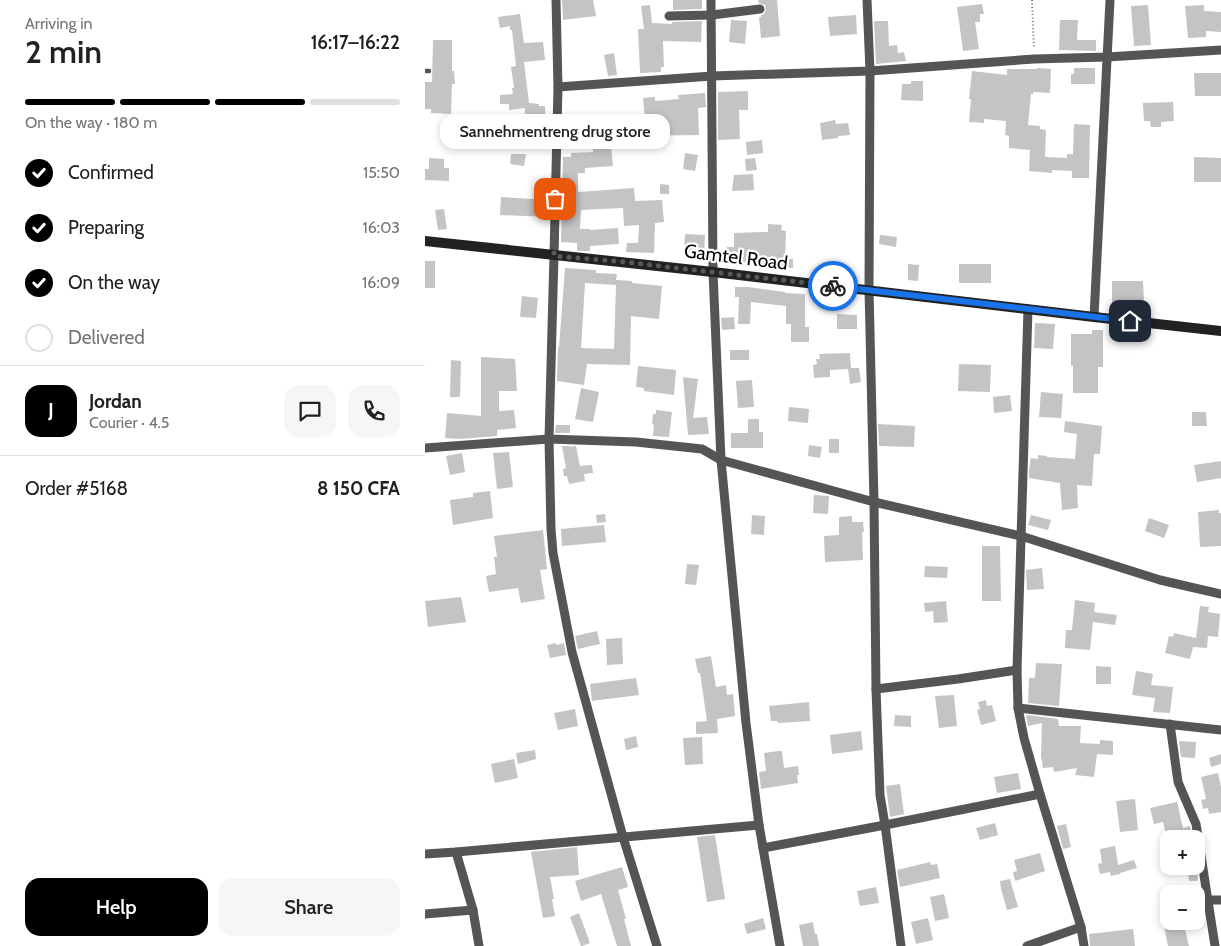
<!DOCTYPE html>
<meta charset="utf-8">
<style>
:root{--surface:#fff;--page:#f6f6f6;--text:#202124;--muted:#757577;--line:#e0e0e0;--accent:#000}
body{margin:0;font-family:Cabin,sans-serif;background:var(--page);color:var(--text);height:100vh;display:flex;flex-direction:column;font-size:19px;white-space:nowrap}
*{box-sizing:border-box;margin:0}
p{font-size:16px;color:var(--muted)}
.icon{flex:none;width:28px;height:28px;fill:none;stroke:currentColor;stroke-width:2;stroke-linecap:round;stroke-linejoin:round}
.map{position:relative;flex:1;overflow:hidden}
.details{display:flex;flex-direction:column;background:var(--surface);width:425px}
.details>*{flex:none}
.controls{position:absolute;left:735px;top:830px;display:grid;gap:10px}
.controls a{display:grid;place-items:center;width:45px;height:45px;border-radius:10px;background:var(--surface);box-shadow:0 2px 8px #0003;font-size:25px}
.pin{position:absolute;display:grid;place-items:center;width:42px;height:42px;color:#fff;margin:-21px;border-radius:10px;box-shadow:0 2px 8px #0006}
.courier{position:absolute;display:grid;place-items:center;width:50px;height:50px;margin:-25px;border:4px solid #1a73e8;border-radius:50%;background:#fff;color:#222;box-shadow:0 1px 6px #0007}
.bubble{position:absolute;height:35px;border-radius:15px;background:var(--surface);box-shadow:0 2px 8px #0003;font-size:16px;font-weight:600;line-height:35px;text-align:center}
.headline em{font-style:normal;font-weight:600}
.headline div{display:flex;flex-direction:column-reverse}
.headline{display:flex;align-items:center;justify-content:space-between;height:85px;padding:0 25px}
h1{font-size:32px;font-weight:600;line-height:38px}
.bar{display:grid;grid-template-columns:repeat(4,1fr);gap:8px 5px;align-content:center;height:60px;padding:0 25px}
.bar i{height:6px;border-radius:4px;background:var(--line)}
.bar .active{background:var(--accent)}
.bar p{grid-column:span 4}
.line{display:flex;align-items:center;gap:12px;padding:0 25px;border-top:1px solid var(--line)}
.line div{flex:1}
.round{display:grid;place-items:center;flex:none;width:52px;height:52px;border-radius:15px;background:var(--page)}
ol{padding:0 25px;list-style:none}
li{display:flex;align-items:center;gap:15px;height:55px}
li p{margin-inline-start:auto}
li .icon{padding:5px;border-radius:50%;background:var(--accent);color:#fff;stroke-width:4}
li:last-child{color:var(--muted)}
li i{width:28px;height:28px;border:2px solid var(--line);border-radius:50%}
.action{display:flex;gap:10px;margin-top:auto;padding:10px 25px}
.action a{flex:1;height:58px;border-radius:15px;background:var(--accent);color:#fff;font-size:20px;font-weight:600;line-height:58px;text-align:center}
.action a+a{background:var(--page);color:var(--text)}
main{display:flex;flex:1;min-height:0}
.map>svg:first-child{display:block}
.building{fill:#c4c4c4;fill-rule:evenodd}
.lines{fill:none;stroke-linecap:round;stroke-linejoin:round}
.path{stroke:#777;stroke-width:2;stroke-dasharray:1 2.5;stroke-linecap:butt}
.lane{stroke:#555;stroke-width:4.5}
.street{stroke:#555;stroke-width:9}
.secondary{stroke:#222;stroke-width:10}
.done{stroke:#595959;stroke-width:5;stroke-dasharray:0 9}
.route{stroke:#1a73e8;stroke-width:6}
.labels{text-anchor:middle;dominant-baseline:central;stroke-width:4.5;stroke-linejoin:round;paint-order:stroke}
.street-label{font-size:19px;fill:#000;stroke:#fff}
</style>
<main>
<section class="details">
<div class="headline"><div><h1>2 min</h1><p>Arriving in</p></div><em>16:17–16:22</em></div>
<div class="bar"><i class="active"></i><i class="active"></i><i class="active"></i><i></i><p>On the way · 180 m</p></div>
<ol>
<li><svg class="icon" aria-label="check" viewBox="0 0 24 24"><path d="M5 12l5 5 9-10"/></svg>Confirmed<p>15:50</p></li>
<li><svg class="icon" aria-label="check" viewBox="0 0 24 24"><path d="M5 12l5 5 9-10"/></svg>Preparing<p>16:03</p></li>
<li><svg class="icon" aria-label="check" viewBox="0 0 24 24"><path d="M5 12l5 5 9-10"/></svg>On the way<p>16:09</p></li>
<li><i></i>Delivered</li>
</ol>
<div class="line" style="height:90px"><b class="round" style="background:var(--accent);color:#fff">J</b><div><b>Jordan</b><p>Courier · 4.5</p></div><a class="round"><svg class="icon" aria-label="chat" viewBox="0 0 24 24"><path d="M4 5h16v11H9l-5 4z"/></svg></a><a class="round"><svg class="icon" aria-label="phone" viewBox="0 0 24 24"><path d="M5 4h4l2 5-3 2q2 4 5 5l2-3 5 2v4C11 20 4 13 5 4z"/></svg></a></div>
<div class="line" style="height:65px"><div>Order #5168</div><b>8 150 CFA</b></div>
<div class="action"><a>Help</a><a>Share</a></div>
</section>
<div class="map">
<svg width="796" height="946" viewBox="0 0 796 946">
<rect width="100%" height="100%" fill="#fff"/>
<g class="building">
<polygon points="137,0 168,0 171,16 138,20"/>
<polygon points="248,0 277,0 277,9 248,10"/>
<polygon points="333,0 352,0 355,36 336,38 334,17 336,17 336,15 339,14 341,9 340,5 334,3"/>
<polygon points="557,4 559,14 555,14 555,22 550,22 554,49 538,51 532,7"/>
<polygon points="225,5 227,23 247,24 247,22 277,21 276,42 238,41 239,67 236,67 236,72 215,73 213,29 219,29 216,6"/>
<polygon points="723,5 726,45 709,46 706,6"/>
<polygon points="779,5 779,11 796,12 796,32 781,31 781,37 763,38 760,6"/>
<polygon points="95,14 99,43 118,42 120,60 99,62 104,103 114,104 114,106 120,106 121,137 99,138 100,108 84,110 84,104 75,104 75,95 88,94 87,88 89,88 86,67 91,66 87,30 85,30 85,26 75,28 73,17"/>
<polygon points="431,15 432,34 405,36 403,17"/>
<polygon points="306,20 322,21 320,44 304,42"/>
<polygon points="635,20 653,20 652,40 671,40 671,51 634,50"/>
<polygon points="449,21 463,21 464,46 472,45 473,53 479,52 481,61 451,64"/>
<polygon points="8,40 27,40 27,71 29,71 30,84 27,84 26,114 6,113 6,109 0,109 0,82 7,82"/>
<polygon points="189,53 192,75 183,76 179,55"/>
<polygon points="612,68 626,69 625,93 608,92 608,94 606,94 603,125 615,126 615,129 621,130 620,157 642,158 642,154 648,154 649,124 665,125 664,178 647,178 647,171 627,170 627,173 604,171 605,150 584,148 584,136 580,135 581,121 559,119 559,123 544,122 546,99 544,99 547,71 582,75 582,69 612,69"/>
<polygon points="649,68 670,68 670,84 646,84 646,74 649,74"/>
<polygon points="769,73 796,73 796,96 770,96"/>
<polygon points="486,81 498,81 498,101 476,100 477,84 486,84"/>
<polygon points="323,91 323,110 314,110 315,139 293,140 293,92"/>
<polygon points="280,93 281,107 273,108 274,135 211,136 210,121 220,120 218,98 230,97 230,101 254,99 253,95"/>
<polygon points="748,102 749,121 736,122 736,127 726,127 725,121 719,121 718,103"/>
<polygon points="157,120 158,135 138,136 138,121"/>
<polygon points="410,120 411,124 423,123 425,135 413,136 413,138 397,140 395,123"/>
<polygon points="33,121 70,124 69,134 59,134 59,144 31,142"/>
<polygon points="185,135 188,166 160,168 160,173 153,173 153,192 209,188 210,201 237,200 239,222 230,223 229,253 201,252 202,243 213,243 214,225 199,226 198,208 156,210 155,229 165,229 165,230 193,228 194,244 165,246 165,251 154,251 152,250 152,243 136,242 138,157 146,157 146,153 168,152 166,136"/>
<polygon points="337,140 338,153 322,155 321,142"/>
<polygon points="260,153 273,155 270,171 258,169"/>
<polygon points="86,154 101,154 99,166 85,164"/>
<polygon points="769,157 796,158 796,182 769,182"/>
<polygon points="4,158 19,159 19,168 24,168 24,181 0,180 0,169 4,169"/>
<polygon points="330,158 332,170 321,171 320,159"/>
<polygon points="328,174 329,190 307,191 309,175"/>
<polygon points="235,184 244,185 244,194 235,194"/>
<polygon points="76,197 124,200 124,217 75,215"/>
<polygon points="19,209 22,229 13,230 10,210"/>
<polygon points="343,224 357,225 356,230 361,231 360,259 368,259 368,268 336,265 336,262 303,263 302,247 309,247 309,233 343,232"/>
<polygon points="260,234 280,235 279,254 259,253"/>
<polygon points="455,235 472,237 471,247 454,244"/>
<rect x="0" y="261" width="10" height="27"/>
<polygon points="483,264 494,265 493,281 483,280"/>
<rect x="534" y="264" width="32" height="19"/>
<path d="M140 268 171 270V273L192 274 191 280 207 281V283L237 286 234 319 206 316 205 365 162 364 159 385 132 381 133 347H134ZM160 283 191 285 189 349 156 348Z"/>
<polygon points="687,281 718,281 719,303 687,303"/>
<polygon points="310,287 323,287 360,292 360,293 380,294 380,327 384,327 384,342 366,342 366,324 361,324 361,306 326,302 325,324 313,324 314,297 310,297"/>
<polygon points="97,296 113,298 111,318 95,317"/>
<polygon points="412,314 432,315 432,329 412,329"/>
<polygon points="309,317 310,329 297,330 296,318"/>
<polygon points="610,323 630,324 628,349 609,348"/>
<polygon points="667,330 678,330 678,367 673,367 673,393 648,393 648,366 646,366 646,334 667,334"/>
<rect x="305" y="350" width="19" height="10"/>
<polygon points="425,353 426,368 434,368 436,382 425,384 423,369 405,370 405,377 389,378 388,365 392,364 391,359 395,359 394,354"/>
<polygon points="56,357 90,359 92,391 74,391 74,411 89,410 91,428 72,430 72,436 35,439 20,438 22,413 56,416"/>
<polygon points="26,360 36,361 35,397 25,397"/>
<polygon points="534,364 566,365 565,392 533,391"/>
<polygon points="213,366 251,370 249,395 219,391 219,388 211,387"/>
<polygon points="258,377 273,379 268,418 282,417 284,434 263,435"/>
<polygon points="327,380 329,407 313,408 311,381"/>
<polygon points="156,388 174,392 168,422 150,419"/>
<polygon points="616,392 638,394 636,418 614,417"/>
<polygon points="585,395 587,411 569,413 568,397"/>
<polygon points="364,407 384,409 383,423 363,421"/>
<polygon points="231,410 247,412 244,437 228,436 229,425 227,424 228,414 231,414"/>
<polygon points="767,412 781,412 782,426 767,426"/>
<polygon points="323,419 334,419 334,432 338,432 338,448 306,448 306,433 323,433"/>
<polygon points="640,421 677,426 675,454 669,454 667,486 652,485 653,508 637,510 635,483 604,478 604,470 606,458 613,459 613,455 622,456 622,457 650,459 652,434 639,432"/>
<polygon points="453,424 490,426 489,447 454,446"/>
<polygon points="131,425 145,425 145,433 130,433"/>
<rect x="404" y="439" width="10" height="14"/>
<polygon points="384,445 397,447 395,458 383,456"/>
<polygon points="137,446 144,446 144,447 151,446 155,466 167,465 168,473 159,474 160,481 144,484 142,476 139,476 138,469 141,468"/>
<polygon points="84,452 88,487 72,489 68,453"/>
<polygon points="37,453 40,472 25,475 21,456"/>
<polygon points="796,461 796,478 772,482 769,465"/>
<polygon points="65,491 68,518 28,525 25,500 48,497 48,493"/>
<polygon points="389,495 404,496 403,514 388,513"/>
<polygon points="794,510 794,513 796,513 796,546 775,547 773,512"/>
<polygon points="180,514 181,522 172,523 171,515"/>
<polygon points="327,515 340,516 339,535 326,534"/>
<polygon points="606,515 626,520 623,530 603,525"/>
<polygon points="427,516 427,522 438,522 439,532 437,532 438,560 400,562 399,536 414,535 414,517"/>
<polygon points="724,518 744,525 739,538 720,531"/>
<polygon points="179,525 181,542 137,546 136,529"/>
<polygon points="118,530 122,569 115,570 120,599 96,603 93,588 64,592 61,576 71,574 69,557 72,557 69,536"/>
<polygon points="557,546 575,546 576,601 557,601"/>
<polygon points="262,564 274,565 271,585 260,584"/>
<polygon points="500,566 523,567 522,578 499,577"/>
<polygon points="617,568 619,589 602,590 601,570"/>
<polygon points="36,597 41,622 3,627 0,601"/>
<polygon points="650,600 670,603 669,612 692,615 690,625 668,622 665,650 640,648 641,630 647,630"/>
<polygon points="521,601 523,622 509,623 508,611 500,612 499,603"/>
<polygon points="775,606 784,607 783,612 795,614 793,637 783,636 782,648 768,647 765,659 740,653 744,636 748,637 749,633 771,638"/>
<polygon points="172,631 175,644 153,649 150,636"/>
<polygon points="197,638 198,664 182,665 181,639"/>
<polygon points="131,643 131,645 139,643 141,655 125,658 122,645"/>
<polygon points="286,656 291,687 301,685 302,695 308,694 310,716 292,719 293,733 271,734 271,722 282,721 275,673 273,673 270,659"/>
<polygon points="611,663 637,664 634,706 603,703 604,678 610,678"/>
<polygon points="671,666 686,667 686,684 671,684"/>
<polygon points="711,671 728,674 726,685 748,687 745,713 728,712 730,698 707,695"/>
<polygon points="211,678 214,695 167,701 165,684"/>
<polygon points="529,695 532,726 514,728 510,696"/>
<polygon points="561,700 562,706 567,705 571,721 556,725 552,710 555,709 553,702"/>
<polygon points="384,702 385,721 353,723 352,721 346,721 344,706"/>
<polygon points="150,709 153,726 133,730 129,713"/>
<polygon points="470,715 486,716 486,727 469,726"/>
<polygon points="603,715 633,719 634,726 656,726 655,743 675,744 675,740 688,741 688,755 672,754 669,777 650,775 652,768 629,772 628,767 618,768 616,756 617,723 603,726 601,716"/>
<polygon points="436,731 438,750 407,754 405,735"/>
<polygon points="211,736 213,747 201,750 199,739"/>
<polygon points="277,737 278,764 260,765 258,738"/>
<polygon points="754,741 771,742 770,758 756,757"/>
<polygon points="110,750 111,759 93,764 91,753"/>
<polygon points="353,751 357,751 359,768 373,766 374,775 372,775 373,783 336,789 334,772 341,771 339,753"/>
<polygon points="796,754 796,764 786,767 784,758"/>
<polygon points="89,759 93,778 70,783 66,764"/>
<polygon points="593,773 596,789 572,793 569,777"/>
<polygon points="793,773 796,787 796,812 784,814 783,808 778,809 776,800 781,799 776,777"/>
<polygon points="475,784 479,814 465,817 461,786"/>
<polygon points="710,799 713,830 695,832 691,801"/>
<polygon points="752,802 758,828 765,826 767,839 742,839 738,822 729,824 725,808"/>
<polygon points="570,823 573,835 555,840 551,828"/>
<polygon points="641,824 646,847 638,849 632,826"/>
<polygon points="290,835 300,899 282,902 272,837"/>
<polygon points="690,846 693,865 709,860 712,868 695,873 695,874 686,876 685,872 675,874 673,864 677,863 675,849"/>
<polygon points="152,847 154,875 125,877 129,899 127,899 130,916 118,918 106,852"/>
<polygon points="615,853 620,871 590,881 588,872 592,871 589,860"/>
<polygon points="505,862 506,865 512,864 515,878 475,887 472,870"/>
<polygon points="197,867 203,887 193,890 201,919 199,919 206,946 192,946 176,894 156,901 150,881"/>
<polygon points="772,870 773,881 764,881 763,871"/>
<polygon points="585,879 593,907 582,910 576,889 575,881"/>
<polygon points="451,887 454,903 435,906 432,891"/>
<polygon points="519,894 524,918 510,921 505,897"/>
<polygon points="154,913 165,943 157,946 156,946 145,917"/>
<polygon points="338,918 341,929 322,934 319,924"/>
<polygon points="503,918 508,940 491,944 486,922"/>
<polygon points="738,921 758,921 764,946 743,946"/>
<polygon points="388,922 390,934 392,934 394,946 378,946 374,925"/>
<polygon points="708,929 710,946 665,946 664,934"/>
</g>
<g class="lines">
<polyline class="path" points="607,0 609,49"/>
<polyline class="lane" points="0,71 4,71"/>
<g class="street">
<polyline points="131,0 133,87 129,255 124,439 126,529 128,553 147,652 198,837 232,946"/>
<polyline points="286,0 288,272 296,460 321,723 334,825 355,946"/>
<polyline points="442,0 445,71 444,290 449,502 451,689 455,795 460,825 476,946"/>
<polyline points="244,16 287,15 335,9"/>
<polyline points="133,87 287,76 445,71 609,59 682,57 796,50"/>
<polyline points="603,309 592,670 593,708 599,738 615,794 656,927 659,946"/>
<polyline points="669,317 685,0"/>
<polyline points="0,448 124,439 211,442 277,449 296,460 449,502 596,536 735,580 796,594"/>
<polyline points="451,689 533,679 592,670"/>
<polyline points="593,708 796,730"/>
<polyline points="745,724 753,782 771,824 790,946"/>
<polyline points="338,848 460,825 615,794"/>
<polyline points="31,852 48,910 54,946"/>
<polyline points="0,854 31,852 334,825"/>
<polyline points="783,900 796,900"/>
<polyline points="0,914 48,910"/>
<polyline points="602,946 656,927"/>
</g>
<polyline class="secondary" points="0,241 288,272 669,317 796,331"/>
</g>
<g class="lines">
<polyline class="done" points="130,199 129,256 200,262 408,286"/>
<polyline class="route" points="408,286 705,321"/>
</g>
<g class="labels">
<g class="street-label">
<text transform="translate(311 257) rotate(7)">Gamtel Road</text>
</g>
</g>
</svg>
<div class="controls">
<a>+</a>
<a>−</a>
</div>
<div class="pin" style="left:130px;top:199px;background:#ea580c"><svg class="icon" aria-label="bag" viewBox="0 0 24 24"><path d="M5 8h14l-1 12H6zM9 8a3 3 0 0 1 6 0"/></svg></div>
<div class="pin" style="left:705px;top:321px;background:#1f2937"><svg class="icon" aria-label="home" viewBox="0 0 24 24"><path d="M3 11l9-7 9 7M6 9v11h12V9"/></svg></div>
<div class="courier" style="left:408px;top:286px"><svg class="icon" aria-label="bike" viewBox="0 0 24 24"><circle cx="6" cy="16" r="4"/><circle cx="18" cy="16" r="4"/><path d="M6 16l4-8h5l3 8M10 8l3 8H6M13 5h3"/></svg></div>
<div class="bubble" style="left:15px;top:114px;width:230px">Sannehmentreng drug store</div>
</div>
</main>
